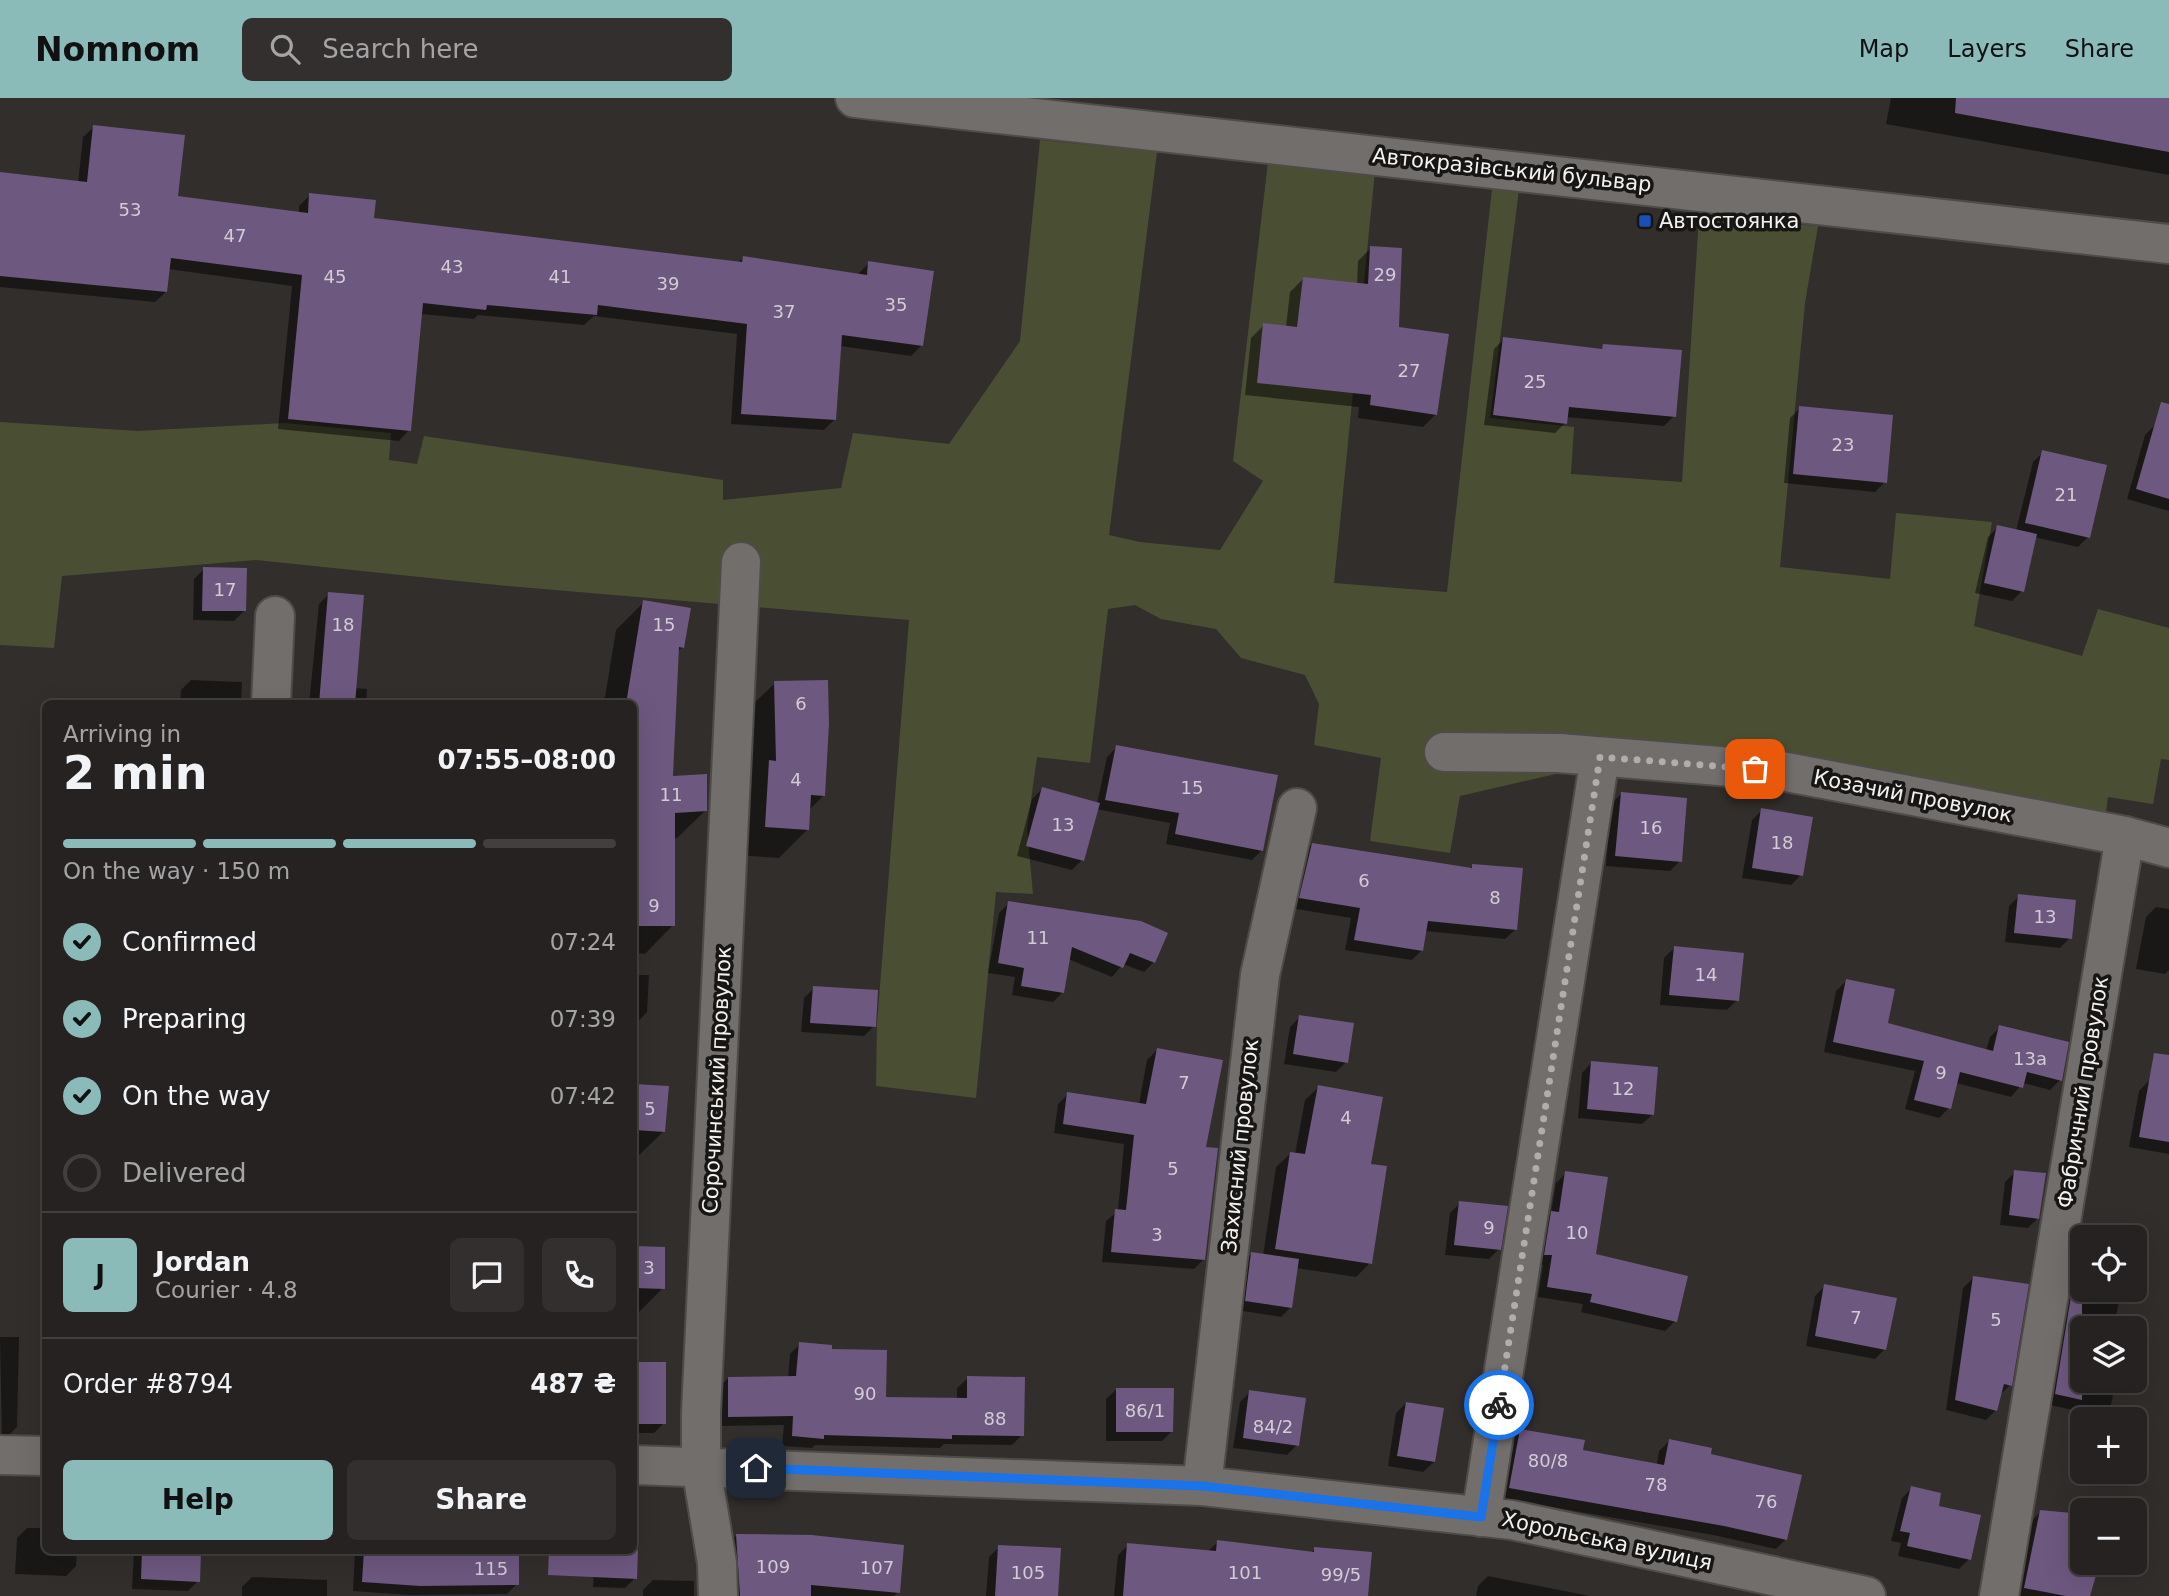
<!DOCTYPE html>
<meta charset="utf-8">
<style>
:root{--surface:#262221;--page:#322f2e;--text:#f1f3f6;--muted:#a4a4a5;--line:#423f3f;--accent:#8bbbb9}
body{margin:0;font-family:"DejaVu Sans",sans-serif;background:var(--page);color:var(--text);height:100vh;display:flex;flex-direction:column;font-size:26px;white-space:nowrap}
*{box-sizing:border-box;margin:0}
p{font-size:23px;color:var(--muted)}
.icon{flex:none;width:38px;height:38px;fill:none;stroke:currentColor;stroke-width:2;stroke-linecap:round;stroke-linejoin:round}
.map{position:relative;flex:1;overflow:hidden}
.drawer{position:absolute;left:42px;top:602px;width:595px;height:854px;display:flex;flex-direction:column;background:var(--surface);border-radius:10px;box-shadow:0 7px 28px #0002,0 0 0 2px var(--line)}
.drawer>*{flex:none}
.fabs{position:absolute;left:2070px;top:1127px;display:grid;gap:14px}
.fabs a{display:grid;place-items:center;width:77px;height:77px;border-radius:10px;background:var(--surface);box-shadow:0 7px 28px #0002,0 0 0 2px var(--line);font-size:35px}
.pin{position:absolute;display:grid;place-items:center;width:60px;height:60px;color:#fff;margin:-30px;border-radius:14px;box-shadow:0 4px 10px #0006}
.courier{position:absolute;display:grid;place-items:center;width:70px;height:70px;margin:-35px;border:5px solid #1a73e8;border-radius:50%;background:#fff;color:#222;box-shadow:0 2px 9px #0007}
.summary em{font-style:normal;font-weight:700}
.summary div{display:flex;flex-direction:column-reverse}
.summary{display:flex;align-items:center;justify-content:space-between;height:119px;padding:0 21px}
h1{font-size:46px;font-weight:700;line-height:52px}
.bar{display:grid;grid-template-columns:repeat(4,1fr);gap:10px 7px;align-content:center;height:84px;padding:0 21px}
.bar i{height:9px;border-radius:5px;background:var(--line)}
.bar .on{background:var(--accent)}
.bar p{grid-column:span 4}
.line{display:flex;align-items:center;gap:18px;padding:0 21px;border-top:2px solid var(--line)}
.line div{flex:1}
.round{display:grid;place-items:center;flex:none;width:74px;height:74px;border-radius:10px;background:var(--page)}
ol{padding:0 21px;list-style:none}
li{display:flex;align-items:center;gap:21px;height:77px}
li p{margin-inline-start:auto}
li .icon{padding:7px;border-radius:50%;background:var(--accent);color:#111;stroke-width:4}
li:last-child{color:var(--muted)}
li i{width:38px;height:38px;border:4px solid var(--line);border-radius:50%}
.button{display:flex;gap:14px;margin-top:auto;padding:14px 21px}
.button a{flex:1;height:80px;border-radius:10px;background:var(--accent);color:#111;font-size:28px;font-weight:700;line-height:80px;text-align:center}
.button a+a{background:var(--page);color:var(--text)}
header{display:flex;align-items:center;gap:42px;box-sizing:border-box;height:98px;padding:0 35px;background:var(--accent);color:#111}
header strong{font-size:33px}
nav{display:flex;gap:38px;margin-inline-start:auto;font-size:24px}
.search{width:490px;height:63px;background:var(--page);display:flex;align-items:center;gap:18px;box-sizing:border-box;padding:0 24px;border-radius:10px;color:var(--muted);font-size:26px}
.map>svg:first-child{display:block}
.green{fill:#4a4f34}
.shadow{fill:#0007}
.building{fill:#6d587f}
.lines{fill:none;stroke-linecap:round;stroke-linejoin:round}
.minor-casing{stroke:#4e4b49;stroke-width:42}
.tertiary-casing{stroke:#4e4b49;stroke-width:42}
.minor{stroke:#726e6b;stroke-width:38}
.tertiary{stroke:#726e6b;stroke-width:38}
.done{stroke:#b0adab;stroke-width:7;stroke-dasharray:0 12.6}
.route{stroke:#1a73e8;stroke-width:9}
.transit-dot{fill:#1a4fb4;stroke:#181615;stroke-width:2.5}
.labels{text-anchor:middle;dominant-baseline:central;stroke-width:7;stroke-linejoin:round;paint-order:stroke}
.number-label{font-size:18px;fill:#d2ccd4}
.street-label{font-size:21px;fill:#f4f2f0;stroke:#181615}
.poi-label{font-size:21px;fill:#f4f2f0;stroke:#181615;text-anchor:start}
</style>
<header>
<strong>Nomnom</strong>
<div class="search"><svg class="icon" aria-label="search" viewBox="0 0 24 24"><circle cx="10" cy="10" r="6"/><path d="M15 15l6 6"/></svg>Search here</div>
<nav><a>Map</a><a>Layers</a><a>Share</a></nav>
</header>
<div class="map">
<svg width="2169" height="1498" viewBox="0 0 2169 1498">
<rect width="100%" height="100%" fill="#322e2c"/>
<polygon class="green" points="1040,42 1157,54 1109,437 1140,444 1220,452 1263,383 1233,363 1268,64 1375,73 1334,485 1447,494 1492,91 1519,92 1490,320 1574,329 1571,376 1682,384 1699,119 1818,128 1805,205 1780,469 1890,481 1896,415 1992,424 1974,528 2082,558 2098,511 2169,530 2169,662 2161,661 2153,706 2108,699 2101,752 1755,683 1615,666 1611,682 1560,675 1460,698 1450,755 1370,743 1381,660 1314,647 1319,606 1305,577 1241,560 1216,531 1161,521 1135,507 1108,511 1090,665 1037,659 1027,731 1033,796 996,794 976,1000 876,988 877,926 909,522 507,488 256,462 62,478 54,550 0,547 0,324 137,333 284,325 391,335 389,362 417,366 424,338 723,382 723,402 841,390 853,335 949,346 1020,243"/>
<g class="shadow">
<polygon points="1891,0 2169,0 2169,77 1886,26"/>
<polygon points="94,29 176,100 299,116 299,108 310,97 372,121 738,165 743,160 858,176 869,165 922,247 911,258 840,248 835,321 824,332 731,326 737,236 594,218 584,227 478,217 474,221 420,216 409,332 399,343 278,331 292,188 168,171 166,194 155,204 0,189 0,76 78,85 83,39"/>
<polygon points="1371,150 1397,231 1436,316 1423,329 1358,320 1359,309 1245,297 1251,240 1264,227 1286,229 1290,194 1303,181 1357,187 1358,163"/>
<polygon points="1504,241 1599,253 1604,248 1674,318 1664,328 1566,319 1565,325 1555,335 1484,327 1494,251"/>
<polygon points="1800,310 1885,384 1875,394 1784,385 1790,320"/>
<polygon points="2155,327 2169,331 2169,413 2127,401 2145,337"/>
<polygon points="2043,354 2088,439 2078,449 2034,439 2022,493 2012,503 1975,495 1988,439 1998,429 2016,433 2033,364"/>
<polygon points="204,471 244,513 234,523 193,522 194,481"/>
<polygon points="329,496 354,590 367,591 366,606 309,606 319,506"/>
<polygon points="644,504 683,549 676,555 671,680 706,712 677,740 673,741 673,827 645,856 634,855 634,606 598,606 605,599 616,532"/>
<polygon points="191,582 242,584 241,606 180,606 181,592"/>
<polygon points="775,585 823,698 809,712 808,731 779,760 737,757 746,613"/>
<polygon points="1117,649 1262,752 1252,762 1166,746 1170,725 1096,711 1082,762 1072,772 1017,758 1032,701 1042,691 1097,706 1107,659"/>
<polygon points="1621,696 1680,763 1670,773 1606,768 1611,706"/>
<polygon points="1762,712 1801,777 1791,787 1742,780 1752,722"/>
<polygon points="1312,746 1469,771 1473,768 1516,831 1505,841 1425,833 1422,852 1412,862 1345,852 1351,820 1290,810 1302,757"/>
<polygon points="2019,798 2070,840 2060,850 2005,844 2009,808"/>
<polygon points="1009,805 1154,864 1144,874 1123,866 1112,879 1068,861 1063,894 1053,904 1012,897 1015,879 988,875 999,815"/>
<polygon points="2156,809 2169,811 2169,872 2165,876 2136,871 2146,819"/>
<polygon points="1674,850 1737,902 1727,912 1660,907 1664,860"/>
<polygon points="634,877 649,877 647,914 634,928"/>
<polygon points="1846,883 1886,927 1986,953 1990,939 2000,929 2060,982 2050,992 2023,985 2011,999 1956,985 1949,1010 1939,1020 1905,1011 1915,973 1824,954 1836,893"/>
<polygon points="814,890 874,928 864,938 801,934 804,900"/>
<polygon points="1300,919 1346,964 1336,974 1284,966 1290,929"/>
<polygon points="1157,952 1204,1051 1204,1161 1194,1171 1102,1164 1106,1123 1118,1113 1124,1046 1054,1035 1058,1006 1068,996 1139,1006 1147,962"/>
<polygon points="2169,962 2169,1056 2129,1049 2139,993"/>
<polygon points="1592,964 1653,1016 1642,1026 1578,1020 1582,975"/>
<polygon points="46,980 46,1035 40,1035"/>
<polygon points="634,987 667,990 664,1033 635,1061"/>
<polygon points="1319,989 1369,1067 1370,1165 1356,1179 1296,1170 1291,1209 1281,1219 1236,1212 1241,1166 1251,1156 1263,1158 1276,1069 1290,1056 1295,1056 1305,1002"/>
<polygon points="2015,1074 2038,1120 2028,1130 2000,1127 2005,1084"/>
<polygon points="1566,1075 1594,1157 1675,1223 1665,1233 1581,1214 1583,1206 1538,1199 1543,1167 1535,1166 1542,1125 1551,1115 1556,1085"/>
<polygon points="1460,1105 1499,1151 1489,1161 1445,1157 1450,1115"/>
<polygon points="634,1150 663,1150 663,1190 635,1218"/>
<polygon points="2081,1153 2082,1192 2122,1192 2113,1230 2082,1230 2082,1283 2116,1283 2111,1307 2101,1318 2045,1306 2071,1163"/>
<polygon points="1973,1180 2010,1287 2000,1297 1996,1312 1986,1322 1946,1312 1963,1190"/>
<polygon points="1825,1188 1885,1251 1875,1261 1806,1248 1815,1198"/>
<polygon points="0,1239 19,1239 17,1329 2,1344"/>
<polygon points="800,1246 830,1252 884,1301 957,1302 957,1290 968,1280 1022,1337 1012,1347 944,1346 940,1350 815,1347 812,1350 782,1348 784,1327 719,1328 718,1291 728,1280 788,1280 790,1256"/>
<polygon points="634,1266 665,1266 664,1325 654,1335 634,1335"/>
<polygon points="1117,1291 1172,1333 1162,1343 1106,1343 1106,1301"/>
<polygon points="1250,1294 1297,1347 1287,1357 1233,1350 1240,1304"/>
<polygon points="1406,1305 1434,1364 1423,1374 1388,1368 1396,1315"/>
<polygon points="1521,1333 1581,1353 1657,1367 1659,1353 1669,1343 1709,1357 1786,1441 1776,1451 1713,1437 1500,1400 1511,1343"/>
<polygon points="1912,1390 1969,1461 1959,1471 1898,1458 1901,1445 1891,1443 1902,1400"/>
<polygon points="2041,1413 2082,1418 2076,1452 2082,1465 2087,1465 2095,1474 2088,1498 2015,1498 2031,1424"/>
<polygon points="27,1430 46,1430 46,1452 77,1452 76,1468 66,1478 15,1476 17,1440"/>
<polygon points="634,1434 637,1434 635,1480 625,1490 593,1489 595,1452 634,1452"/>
<polygon points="737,1437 898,1494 894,1498 730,1498 726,1447"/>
<polygon points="1218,1444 1311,1455 1315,1451 1367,1498 1114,1498 1118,1457 1128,1447 1207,1454"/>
<polygon points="999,1449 1056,1498 986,1498 989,1459"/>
<polygon points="134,1452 200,1452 198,1483 188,1493 132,1491"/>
<polygon points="355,1452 517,1452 517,1486 507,1496 409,1497 353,1493"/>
<polygon points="1488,1478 1590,1498 1476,1498 1478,1488"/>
<polygon points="252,1479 327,1482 327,1498 242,1498 242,1489"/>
<polygon points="653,1482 694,1483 694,1498 643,1498 643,1492"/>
</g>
<g class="building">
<polygon points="1956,0 2169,0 2169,54 1955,15"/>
<polygon points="93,27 185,37 178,98 308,115 309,95 376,102 374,120 742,164 743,158 867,177 868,163 934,173 923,248 842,237 836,322 741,316 747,226 598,207 597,217 487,207 486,212 423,205 411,333 288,321 302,177 171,160 167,194 0,178 0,74 87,84"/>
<polygon points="1370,148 1402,150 1399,229 1449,236 1437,317 1370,307 1371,297 1257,285 1263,225 1297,229 1303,179 1368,186"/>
<polygon points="1503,239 1602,251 1603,246 1682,252 1676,319 1569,309 1567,326 1493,317"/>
<polygon points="2161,304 2169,306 2169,401 2136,391"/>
<polygon points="1799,308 1893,317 1887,385 1793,376"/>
<polygon points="2042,352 2107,367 2090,440 2025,425"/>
<polygon points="1997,427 2037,436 2024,494 1984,485"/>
<polygon points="203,469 247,470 246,513 202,513"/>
<polygon points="328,494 364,497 355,606 319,606"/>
<polygon points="643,502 691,510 684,550 679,549 673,678 707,676 707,713 675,715 675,828 634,828 634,606 626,606"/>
<polygon points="828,582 829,626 825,698 811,697 809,732 765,729 769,662 776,663 774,583"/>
<polygon points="1116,647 1278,677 1263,753 1175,736 1179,715 1105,702"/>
<polygon points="1042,689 1100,705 1084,763 1026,748"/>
<polygon points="1621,694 1687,700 1682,764 1615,758"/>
<polygon points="1761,710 1813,719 1803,778 1752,770"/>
<polygon points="1312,745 1472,770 1472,766 1523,770 1517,832 1428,823 1423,853 1354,842 1360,810 1299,800"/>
<polygon points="2018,796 2076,802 2072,841 2014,835"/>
<polygon points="1008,803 1141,823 1168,835 1155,865 1130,855 1123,870 1072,849 1064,895 1021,888 1024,870 998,865"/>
<polygon points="1674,848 1744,855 1739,903 1669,897"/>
<polygon points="1846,881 1895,891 1888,925 1993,953 1999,927 2069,944 2062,983 2027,974 2023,990 1960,974 1951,1011 1914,1002 1924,963 1833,944"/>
<polygon points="813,888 878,892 876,929 810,925"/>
<polygon points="1299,917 1354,925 1348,965 1293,956"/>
<polygon points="1157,950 1223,962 1206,1049 1218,1050 1205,1162 1111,1154 1115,1111 1126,1112 1134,1037 1063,1026 1067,994 1146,1006"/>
<polygon points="2154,955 2169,957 2169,1044 2139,1039"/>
<polygon points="1591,963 1658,969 1654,1017 1587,1011"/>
<polygon points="634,986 669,988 665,1034 634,1032"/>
<polygon points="1318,987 1383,999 1371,1066 1387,1068 1372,1166 1275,1151 1290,1054 1305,1056"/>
<polygon points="2014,1072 2046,1075 2039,1121 2009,1117"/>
<polygon points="1565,1073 1608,1079 1596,1156 1688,1178 1677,1224 1590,1204 1592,1196 1547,1189 1552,1157 1544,1157 1551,1113 1559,1114"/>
<polygon points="1459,1103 1508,1108 1501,1152 1454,1147"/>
<polygon points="634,1148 665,1149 665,1191 634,1190"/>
<polygon points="1251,1154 1299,1161 1292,1210 1245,1203"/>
<polygon points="1973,1178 2029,1186 2012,1288 2004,1286 1997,1313 1955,1302"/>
<polygon points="1824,1186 1897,1200 1886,1252 1815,1238"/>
<polygon points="2072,1192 2082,1193 2082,1302 2055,1296"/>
<polygon points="799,1244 832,1247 832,1251 887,1252 886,1299 967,1300 967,1278 1025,1279 1024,1338 952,1337 952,1341 824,1337 824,1341 792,1338 793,1318 728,1319 728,1279 796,1278"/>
<rect x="634" y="1264" width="32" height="62"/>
<polygon points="1116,1290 1174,1290 1173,1334 1116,1334"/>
<polygon points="1249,1292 1306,1300 1299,1348 1243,1340"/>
<polygon points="1406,1304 1444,1310 1435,1364 1397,1358"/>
<polygon points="1520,1331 1585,1342 1583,1352 1664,1367 1669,1341 1712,1350 1711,1356 1802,1377 1787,1442 1724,1428 1509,1390"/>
<polygon points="1911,1388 1941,1395 1939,1408 1981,1417 1971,1462 1907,1448 1910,1435 1900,1433"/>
<polygon points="2040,1412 2082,1416 2082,1434 2077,1451 2082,1457 2082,1465 2089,1465 2097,1474 2090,1498 2066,1498 2024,1490"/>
<polygon points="736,1436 812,1437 904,1447 900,1495 811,1487 811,1498 740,1498"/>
<polygon points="1217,1442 1314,1454 1314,1449 1372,1454 1368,1498 1123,1498 1127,1445 1216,1453"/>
<polygon points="998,1447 1061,1450 1058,1498 995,1498"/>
<polygon points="142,1452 201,1452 200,1484 141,1481"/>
<polygon points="364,1452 519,1452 519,1487 420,1488 362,1484"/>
<polygon points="549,1452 638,1452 637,1481 548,1477"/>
</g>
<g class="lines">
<defs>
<g id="minor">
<polyline points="271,606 275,518"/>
<polyline points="1444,654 1559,655 1781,673 2125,738 2169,750"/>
<polyline points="0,1357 46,1358"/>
<polyline points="634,1367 1202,1388 1512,1422 1866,1498"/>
<polyline points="1202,1388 1260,877 1297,710"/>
<polyline points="1481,1419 1600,659"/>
<polyline points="718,1498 717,1465 701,1368 701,1315 741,464"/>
<polyline points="1999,1498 2125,738"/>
</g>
<polyline id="tertiary" points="855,0 2169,146"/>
</defs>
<use href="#minor" class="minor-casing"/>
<use href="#tertiary" class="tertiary-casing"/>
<use href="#minor" class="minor"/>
<use href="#tertiary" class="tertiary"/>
</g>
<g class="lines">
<polyline class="done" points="1499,1307 1600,659 1755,671"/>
<polyline class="route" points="756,1370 1202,1388 1481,1419 1499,1307"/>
</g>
<rect class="transit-dot" x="1638" y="116" width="14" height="14" rx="3.5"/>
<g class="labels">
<g class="number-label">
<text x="130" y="111">53</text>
<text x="235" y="137">47</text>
<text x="452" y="168">43</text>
<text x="1385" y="176">29</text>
<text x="335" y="178">45</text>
<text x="560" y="178">41</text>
<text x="668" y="185">39</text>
<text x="896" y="206">35</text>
<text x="784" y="213">37</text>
<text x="1409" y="272">27</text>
<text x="1535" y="283">25</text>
<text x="1843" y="346">23</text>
<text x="2066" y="396">21</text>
<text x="225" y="491">17</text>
<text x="343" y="526">18</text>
<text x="664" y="526">15</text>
<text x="801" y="605">6</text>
<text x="796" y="681">4</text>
<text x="1192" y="689">15</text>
<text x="671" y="696">11</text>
<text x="1063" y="726">13</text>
<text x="1651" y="729">16</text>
<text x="1782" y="744">18</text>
<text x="1364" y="782">6</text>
<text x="1495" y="799">8</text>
<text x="654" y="807">9</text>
<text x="2045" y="818">13</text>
<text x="1038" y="839">11</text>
<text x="1706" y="876">14</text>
<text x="2030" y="960">13а</text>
<text x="1941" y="974">9</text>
<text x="1184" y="984">7</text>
<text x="1623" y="990">12</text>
<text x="650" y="1010">5</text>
<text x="1346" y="1019">4</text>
<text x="1173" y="1070">5</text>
<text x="1489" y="1129">9</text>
<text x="1577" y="1134">10</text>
<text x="1157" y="1136">3</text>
<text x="649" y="1169">3</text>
<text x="1856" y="1219">7</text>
<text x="1996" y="1221">5</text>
<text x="865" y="1295">90</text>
<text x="1145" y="1312">86/1</text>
<text x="995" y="1320">88</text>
<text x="1273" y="1328">84/2</text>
<text x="1548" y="1362">80/8</text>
<text x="1656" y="1386">78</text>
<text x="1766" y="1403">76</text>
<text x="773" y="1468">109</text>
<text x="877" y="1469">107</text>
<text x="491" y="1470">115</text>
<text x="1028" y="1474">105</text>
<text x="1245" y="1474">101</text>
<text x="1341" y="1476">99/5</text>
</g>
<g class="street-label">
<text transform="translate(1512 72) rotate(6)">Автокразівський бульвар</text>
<text transform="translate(1913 698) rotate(11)">Козачий провулок</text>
<text transform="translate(717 982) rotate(-87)">Сорочинський провулок</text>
<text transform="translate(2083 994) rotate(-81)">Фабричний провулок</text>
<text transform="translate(1240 1048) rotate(-84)">Захисний провулок</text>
<text transform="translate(1607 1443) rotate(12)">Хорольська вулиця</text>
</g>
<g class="poi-label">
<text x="1659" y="123">Автостоянка</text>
</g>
</g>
</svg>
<div class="fabs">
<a><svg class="icon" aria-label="locate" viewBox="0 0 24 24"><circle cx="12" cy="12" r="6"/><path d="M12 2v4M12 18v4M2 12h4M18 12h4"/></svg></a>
<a><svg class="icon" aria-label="layers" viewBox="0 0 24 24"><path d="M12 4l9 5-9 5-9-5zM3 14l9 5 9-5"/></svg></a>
<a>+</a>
<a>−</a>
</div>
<div class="pin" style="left:1755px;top:671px;background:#ea580c"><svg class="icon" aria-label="bag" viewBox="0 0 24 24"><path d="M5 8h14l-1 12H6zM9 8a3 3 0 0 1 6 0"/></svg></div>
<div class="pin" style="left:756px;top:1370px;background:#1f2937"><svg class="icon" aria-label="home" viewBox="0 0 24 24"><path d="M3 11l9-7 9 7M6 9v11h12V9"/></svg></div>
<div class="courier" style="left:1499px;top:1307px"><svg class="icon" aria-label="bike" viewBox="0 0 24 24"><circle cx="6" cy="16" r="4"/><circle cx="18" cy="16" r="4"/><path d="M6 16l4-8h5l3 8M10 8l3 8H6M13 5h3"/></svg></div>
<section class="drawer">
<div class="summary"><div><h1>2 min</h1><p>Arriving in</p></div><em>07:55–08:00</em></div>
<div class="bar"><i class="on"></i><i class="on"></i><i class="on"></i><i></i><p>On the way · 150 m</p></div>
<ol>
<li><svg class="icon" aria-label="check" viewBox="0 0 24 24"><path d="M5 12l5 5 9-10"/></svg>Confirmed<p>07:24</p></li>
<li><svg class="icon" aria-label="check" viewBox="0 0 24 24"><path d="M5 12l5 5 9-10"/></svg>Preparing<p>07:39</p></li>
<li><svg class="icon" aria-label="check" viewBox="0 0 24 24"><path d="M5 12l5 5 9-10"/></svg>On the way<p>07:42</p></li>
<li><i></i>Delivered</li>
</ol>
<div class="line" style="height:126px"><b class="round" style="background:var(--accent);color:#111">J</b><div><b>Jordan</b><p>Courier · 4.8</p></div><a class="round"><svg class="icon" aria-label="chat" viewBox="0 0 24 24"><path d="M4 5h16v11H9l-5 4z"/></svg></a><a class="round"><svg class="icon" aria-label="phone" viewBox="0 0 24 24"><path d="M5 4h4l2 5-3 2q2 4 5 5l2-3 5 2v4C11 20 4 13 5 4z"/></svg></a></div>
<div class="line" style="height:91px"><div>Order #8794</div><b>487 ₴</b></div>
<div class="button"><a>Help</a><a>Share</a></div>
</section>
</div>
